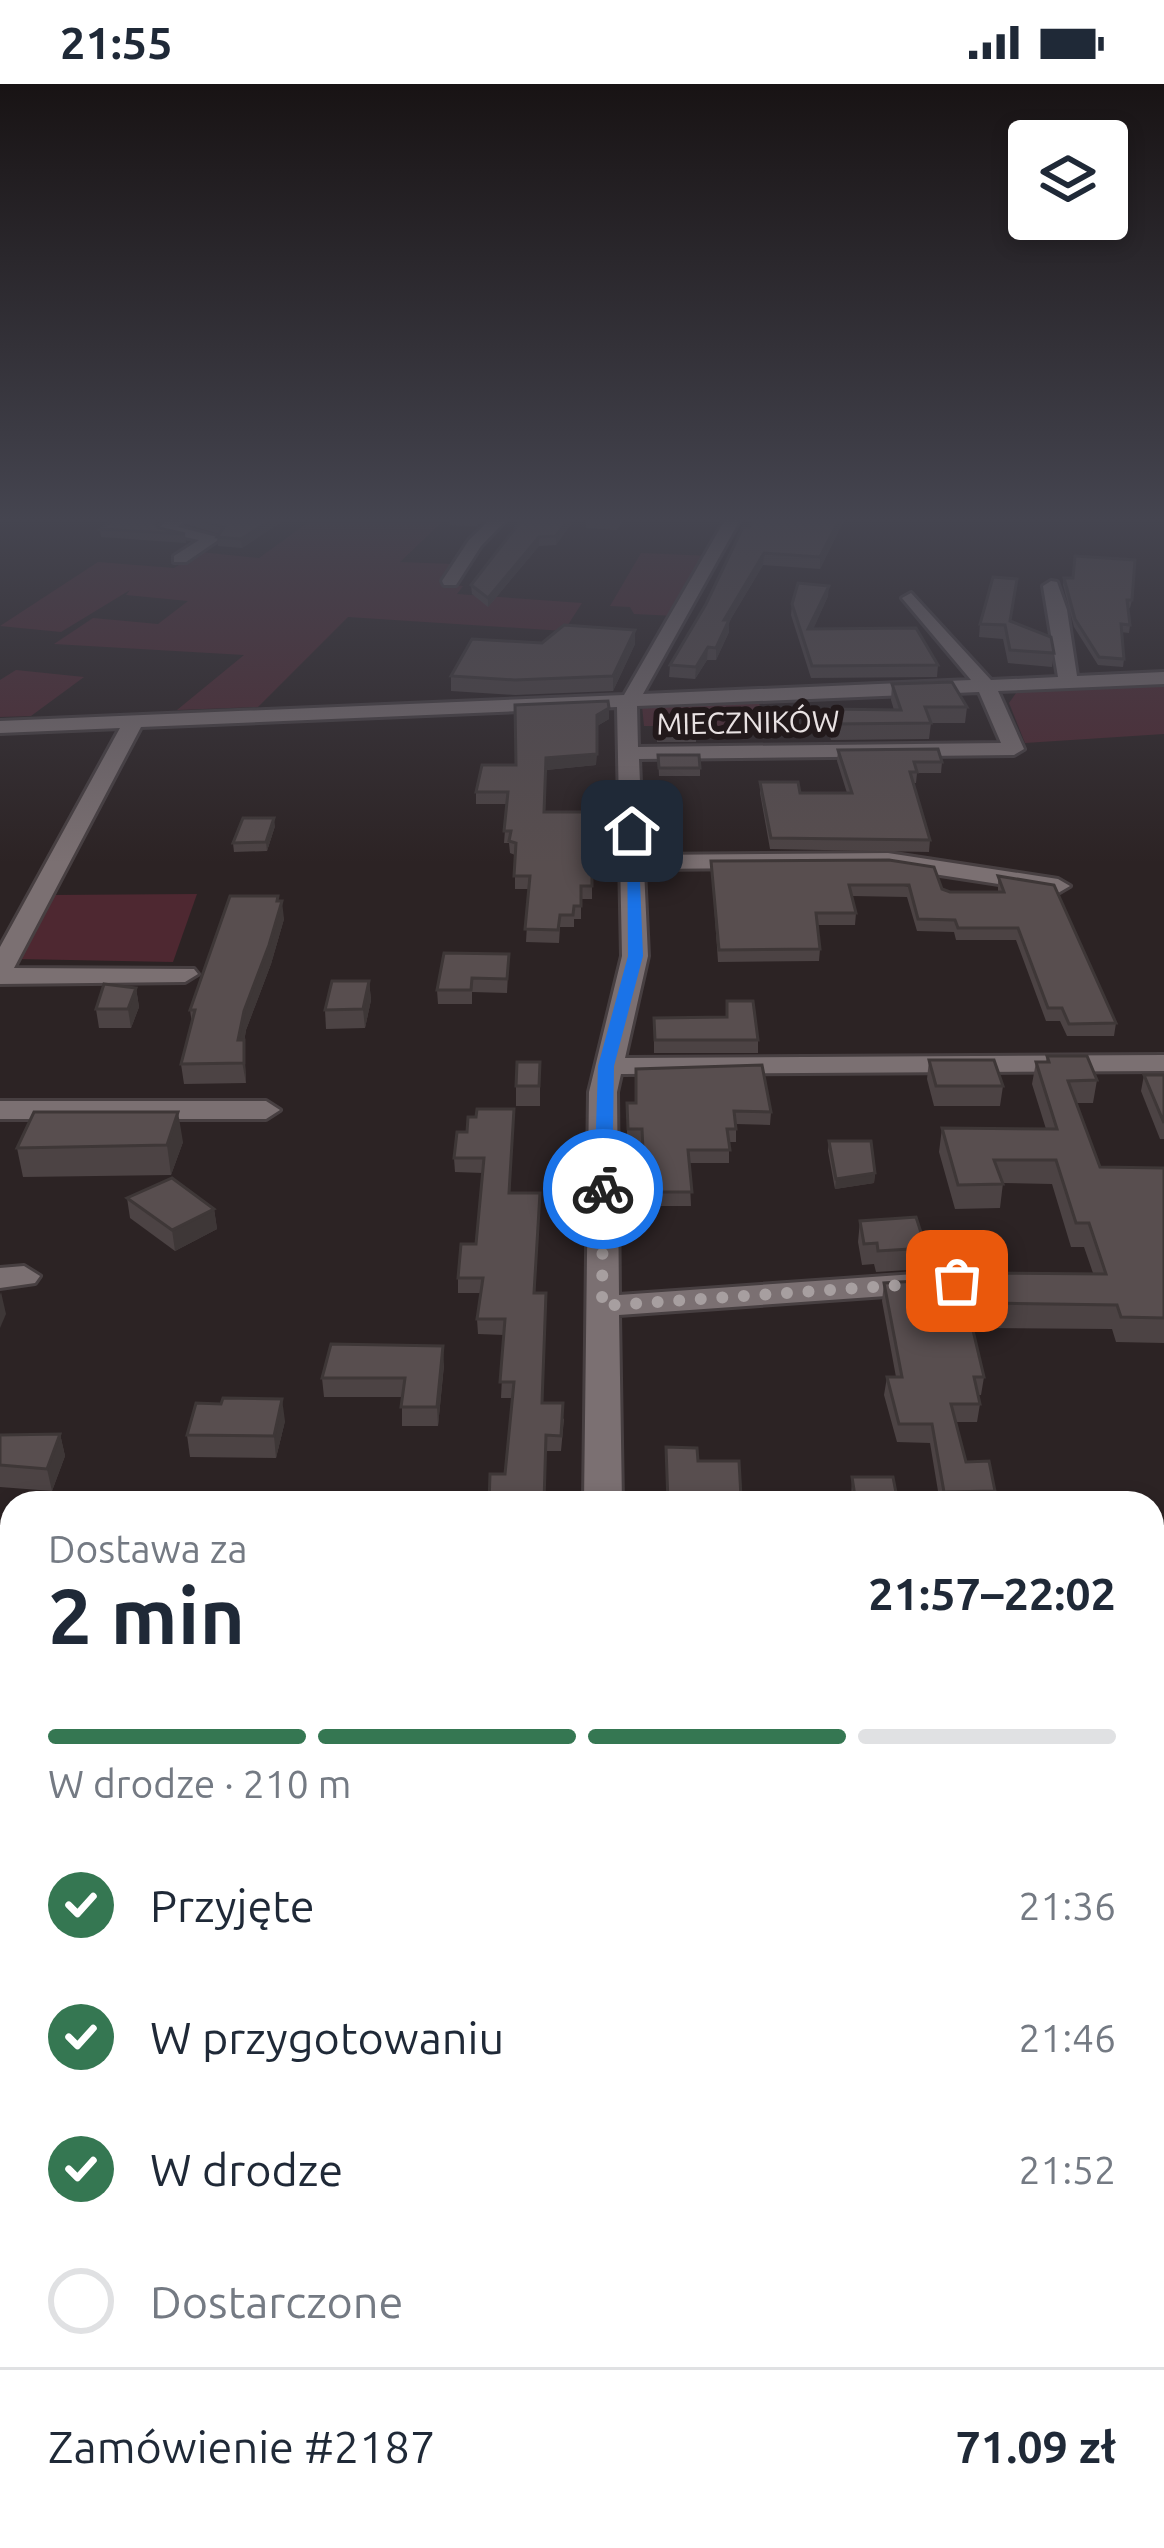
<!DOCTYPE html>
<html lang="pl">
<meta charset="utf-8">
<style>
:root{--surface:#fff;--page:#f2f2f3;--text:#1f2937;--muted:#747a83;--line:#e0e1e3;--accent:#357752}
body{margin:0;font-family:Ubuntu,sans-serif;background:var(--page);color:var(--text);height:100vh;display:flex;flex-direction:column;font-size:45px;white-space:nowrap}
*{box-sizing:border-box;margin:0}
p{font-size:39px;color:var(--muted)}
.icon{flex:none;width:66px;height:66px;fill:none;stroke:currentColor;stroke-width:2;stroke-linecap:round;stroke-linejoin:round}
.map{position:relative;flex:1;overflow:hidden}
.drawer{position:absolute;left:0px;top:1407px;width:1164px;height:1059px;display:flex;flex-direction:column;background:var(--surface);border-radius:36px 36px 0 0;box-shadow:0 6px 18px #0003}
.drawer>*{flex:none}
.buttons{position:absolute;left:1008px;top:36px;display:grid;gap:24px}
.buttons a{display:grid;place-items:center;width:120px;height:120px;border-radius:12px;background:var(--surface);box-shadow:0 6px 18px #0003;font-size:60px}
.pin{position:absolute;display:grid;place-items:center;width:102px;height:102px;color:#fff;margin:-51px;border-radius:24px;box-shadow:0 6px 18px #0006}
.courier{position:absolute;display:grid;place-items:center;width:120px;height:120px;margin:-60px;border:9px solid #1a73e8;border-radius:50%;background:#fff;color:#222;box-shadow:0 3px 15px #0007}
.headline em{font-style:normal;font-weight:700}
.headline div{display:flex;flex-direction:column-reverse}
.headline{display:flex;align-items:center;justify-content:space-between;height:204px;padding:0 48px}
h1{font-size:78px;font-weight:700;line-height:90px}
.bar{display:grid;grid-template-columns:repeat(4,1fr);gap:18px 12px;align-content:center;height:144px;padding:0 48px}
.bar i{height:15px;border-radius:9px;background:var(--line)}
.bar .selected{background:var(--accent)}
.bar p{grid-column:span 4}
.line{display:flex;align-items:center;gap:30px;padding:0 48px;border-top:3px solid var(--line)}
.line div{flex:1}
ol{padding:0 48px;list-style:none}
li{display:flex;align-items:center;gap:36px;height:132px}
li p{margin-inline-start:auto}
li .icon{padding:12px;border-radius:50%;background:var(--accent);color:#fff;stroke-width:4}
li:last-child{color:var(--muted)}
li i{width:66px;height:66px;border:6px solid var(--line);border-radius:50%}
.status{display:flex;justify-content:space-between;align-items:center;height:84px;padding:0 60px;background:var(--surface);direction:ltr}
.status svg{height:33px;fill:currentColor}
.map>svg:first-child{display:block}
.green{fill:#4e2831}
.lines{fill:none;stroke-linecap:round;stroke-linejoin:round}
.minor-casing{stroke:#473f41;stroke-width:6}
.minor{fill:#7b7072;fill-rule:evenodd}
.wall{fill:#4c4344}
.shaded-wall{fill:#3e3737}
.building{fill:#584e4f;stroke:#3e3737;stroke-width:3}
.route{fill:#1a73e8}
.done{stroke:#a79fa0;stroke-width:12;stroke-dasharray:0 21.6}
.labels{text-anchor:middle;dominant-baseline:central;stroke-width:12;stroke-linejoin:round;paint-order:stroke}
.far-street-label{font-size:30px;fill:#e9e2e3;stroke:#22191b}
</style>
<div class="status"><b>21:55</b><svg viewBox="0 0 49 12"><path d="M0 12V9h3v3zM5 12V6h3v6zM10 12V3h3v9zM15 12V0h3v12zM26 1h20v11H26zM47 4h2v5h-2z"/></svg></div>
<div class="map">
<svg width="1164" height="2464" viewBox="0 0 1164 2464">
<rect width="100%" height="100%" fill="#2c2324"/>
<g class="green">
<polygon points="314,434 446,434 400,478 452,480 441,500 463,502 457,510 582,519 564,547 348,533 258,623 177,626 244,571 54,560 93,534 158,540 188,517 126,511 130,506 61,548 0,542 98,478 174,484 200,468 259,474"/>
<polygon points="641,469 711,472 676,532 634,530 630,523 610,522"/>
<polygon points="16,586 84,593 31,632 0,633 0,596"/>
<polygon points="1164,599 1164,650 1025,659 1009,619 1016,609 1031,607"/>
<polygon points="759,618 763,642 644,642 642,622"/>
<polygon points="197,810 173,878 17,875 49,811"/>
<polygon points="1152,1659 1164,1659 1164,1795 1152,1794"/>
<rect x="0" y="2176" width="12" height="149"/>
</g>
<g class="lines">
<defs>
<g id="minor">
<polygon points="170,434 186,434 178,443 221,454 186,478 174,478 174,472 199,456 161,448 158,445"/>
<polygon points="492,434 508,434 481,462 456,501 444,501 442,497 469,456"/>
<path d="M726 434H741L643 610 971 596 902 514 911 509 991 596 1058 593 1043 502 1051 497 1057 498 1067 526 1077 592 1164 588V600L998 607 1024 665 1014 671 639 675 643 771 888 769 1058 795 1070 802 1058 809 888 783 644 785 648 872 625 974 1164 971V987L621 990 617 1008 619 1211 957 1187 973 1197 957 1207 619 1231 622 1419H584L589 1008 622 872 617 623 141 643 14 884 194 885 198 890 185 898 0 900V863L120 644 0 649V637L624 611ZM979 608 1001 659 638 663 637 622Z"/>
<polygon points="0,1017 266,1017 280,1026 266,1035 0,1035"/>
<polygon points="24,1182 40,1192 35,1199 0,1204 0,1184"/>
<polygon points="0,1444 12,1445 12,1471 0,1470"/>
<rect x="574" y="2454" width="60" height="10"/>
<polygon points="880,2454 940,2454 941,2464 881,2464"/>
</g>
</defs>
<use href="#minor" class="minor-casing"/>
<use href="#minor" class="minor"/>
</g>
<g class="wall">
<polygon points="185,434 287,434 242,464 218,462 217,453 219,450 186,440"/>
<polygon points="450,434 487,434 477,442 450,441"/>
<polygon points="523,434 575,434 556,461 539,462 488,523 472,510 471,501"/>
<polygon points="586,434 625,434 617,446 586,444"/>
<polygon points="845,434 820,485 763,481 729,538 729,548 716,576 707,576 695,595 669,593 670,581 706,520 743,443"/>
<polygon points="157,441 159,444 185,450 186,459 101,453 100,445"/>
<polygon points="1064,494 1132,516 1130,524 1128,524 1130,541 1129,549 1121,548 1124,575 1123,583 1098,581 1074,543 1063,501"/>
<polygon points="828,512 813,545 938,581 937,593 811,594 791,531 792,520"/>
<polygon points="1010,537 1054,569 1052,583 1008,579 1003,555 979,553 980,540"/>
<polygon points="542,559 635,560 613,607 515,611 451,607 451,592"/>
<polygon points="892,600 967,623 965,639 931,639 929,655 831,656 826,641 827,625 894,626 891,616"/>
<polygon points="609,624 609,635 597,642 596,681 546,686 545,728 592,762 592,815 581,815 581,835 574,835 574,843 560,843 559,859 526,858 529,805 515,805 515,771 510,769 509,759 504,759 507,720 476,720 476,708"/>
<polygon points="656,631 696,642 696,658 657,658"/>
<polygon points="838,666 942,678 941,689 917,689 916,699 914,699 930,756 929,768 770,765 760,709 760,698 800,709 847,709 837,677"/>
<polygon points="658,671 700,684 700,692 659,692"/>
<polygon points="275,742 267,767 234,768 233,759"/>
<polygon points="711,777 950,808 998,808 998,792 1116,939 1114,952 1067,952 1060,937 1046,937 1016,856 956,856 954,848 917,847 907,813 852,812 856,829 855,841 817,841 820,865 819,877 718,878"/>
<polygon points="278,817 284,835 271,880 246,946 244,958 246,999 184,1000 181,980 192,940 190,926"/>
<polygon points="509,870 507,909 472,908 472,920 438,920 437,906"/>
<polygon points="369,897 371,916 365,944 326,945 325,926"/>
<polygon points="136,904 139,923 131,944 99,944 96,925"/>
<polygon points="654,934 758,956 758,969 654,969"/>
<polygon points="1047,972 1097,996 1093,1019 1076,1019 1100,1083 1164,1084 1164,1259 1116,1258 1112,1245 987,1244 978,1213 982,1189 1093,1189 1084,1163 1071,1163 1052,1100 1003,1099 1000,1124 955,1125 939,1068 942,1044 1046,1045 1032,1000 1036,978 1046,978"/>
<polygon points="929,976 1003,1002 1000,1022 934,1022 927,995"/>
<polygon points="540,978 540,1022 516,1022 516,1002"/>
<polygon points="1144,991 1164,991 1164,1055 1160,1055 1141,1007"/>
<polygon points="627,1019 771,1028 770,1041 736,1040 736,1058 729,1058 729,1079 689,1079 691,1122 644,1122 641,1058 627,1058"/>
<polygon points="514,1025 510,1109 540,1109 535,1209 542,1319 564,1335 561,1367 546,1367 505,1390 512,1314 501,1314 504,1251 478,1250 477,1235 481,1209 458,1209 458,1194 476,1160 483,1089 455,1088 454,1074 476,1033"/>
<polygon points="829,1057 875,1089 874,1099 835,1105 828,1067"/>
<polygon points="183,1058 171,1091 23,1093 17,1064"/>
<polygon points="127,1114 214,1125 217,1145 175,1167 130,1134"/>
<polygon points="860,1137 926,1164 924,1185 876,1188 874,1180 862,1181 858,1158"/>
<polygon points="884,1199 939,1222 984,1293 981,1311 978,1311 980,1320 977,1338 956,1338 966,1378 995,1407 993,1419 940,1419 930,1359 897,1358 884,1311 887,1293 896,1293 882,1217"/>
<polygon points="444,1281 438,1342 402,1342 402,1313 324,1313 322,1294"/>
<polygon points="285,1337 276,1374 190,1373 187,1351"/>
<polygon points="60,1350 65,1372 52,1407 0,1403 0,1351"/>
<polygon points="698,1377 741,1413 741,1419 667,1419"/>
<polygon points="852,1393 898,1419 851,1419"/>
<polygon points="1154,1443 1164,1443 1164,1509 1152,1475"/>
<rect x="0" y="1508" width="12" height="67"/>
<polygon points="1164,1542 1164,1580 1158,1564"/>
<polygon points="12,1954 12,2032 1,2032 0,1988"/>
<rect x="1152" y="2112" width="12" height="63"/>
<polygon points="1164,2337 1164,2436 1152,2437 1152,2346 1155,2338"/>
</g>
<g class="shaded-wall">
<polygon points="274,434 287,434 242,464 241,455"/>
<polygon points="477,434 487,434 477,442"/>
<polygon points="569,434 575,434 556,461 556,452"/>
<polygon points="840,434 845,434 820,485 820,473"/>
<polygon points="539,453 539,462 488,523 488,514"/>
<polygon points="764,469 763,481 729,538 729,548 716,576 716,564 724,536"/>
<polygon points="829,502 828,512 808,557 808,545"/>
<polygon points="635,546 635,560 613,607 613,592"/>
<polygon points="708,563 707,576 695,595 696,583"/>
<polygon points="609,624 609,635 597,642 597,631"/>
<polygon points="597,670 596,681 546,686 546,674"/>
<polygon points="274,734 275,742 267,767 266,758"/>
<polygon points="278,812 279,825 282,817 284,835 271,880 246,946 244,958 246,999 238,956 244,927"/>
<polygon points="369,897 371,916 365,944 363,925"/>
<polygon points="136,904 139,923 131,944 128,925"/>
<polygon points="178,1028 183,1058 171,1091 167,1061"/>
<polygon points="875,1089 874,1099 835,1105 836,1095"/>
<polygon points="214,1125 217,1145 175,1167 172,1146"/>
<polygon points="1,1208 6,1230 0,1244 0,1211"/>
<polygon points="443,1262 444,1281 438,1342 437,1323"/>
<polygon points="282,1315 285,1337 276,1374 274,1352"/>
<polygon points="60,1350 65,1372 52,1407 47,1385"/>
</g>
<g class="building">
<polygon points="117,434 155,434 152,436 159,444 185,450 100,445"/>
<polygon points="192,434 274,434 241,455 217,453 224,443"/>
<polygon points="523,434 569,434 556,452 539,453 488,514 471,501"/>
<polygon points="755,434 840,434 820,473 764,469 724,536 729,536 716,564 708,563 696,583 670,581 706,520 743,443 749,443"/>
<polygon points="1075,472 1135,476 1132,516 1127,516 1130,541 1121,540 1124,575 1099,573 1075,535 1064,494 1073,494"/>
<polygon points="993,493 1017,495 1010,537 1051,553 1054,569 1010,566 1005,541 980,540"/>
<polygon points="798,499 829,502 808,545 916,544 938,581 812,582 792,520"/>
<polygon points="564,541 635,546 613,592 515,596 451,592 472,555 542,559"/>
<polygon points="952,598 967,623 925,623 931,639 832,640 827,625 901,626 892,600"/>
<polygon points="608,617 609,624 597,631 597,670 546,674 544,728 588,728 587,760 592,762 592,802 581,802 581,822 574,822 573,831 560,831 558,846 525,845 530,792 514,792 516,759 509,757 511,747 504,747 508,708 476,708 482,681 516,681 515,621"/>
<polygon points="656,631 695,631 696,642 657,642"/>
<polygon points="938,665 942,678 914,678 917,688 910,688 930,756 771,754 760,698 798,698 800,709 852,709 838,666"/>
<polygon points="658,671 699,671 700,684 659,684"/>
<polygon points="243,734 274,734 266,758 233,759"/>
<polygon points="889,776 934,783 942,805 950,808 1004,808 998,792 1054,801 1116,939 1069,940 1062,924 1048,924 1018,844 958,844 955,836 918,835 909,801 849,801 856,829 816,829 820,865 719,866 711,777"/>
<polygon points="230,812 278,812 277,817 282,817 269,861 244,927 238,956 244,956 244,979 181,980 195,926 190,926"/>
<polygon points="444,869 509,870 507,895 472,894 471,906 437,906"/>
<polygon points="332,897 369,897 363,925 325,926"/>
<polygon points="104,900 136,904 128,925 96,925"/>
<polygon points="727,917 753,917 758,956 655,956 654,934 727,933"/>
<polygon points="1047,972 1087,972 1097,996 1068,997 1100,1083 1164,1084 1164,1234 1121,1233 1117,1221 990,1219 982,1189 1106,1190 1089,1139 1076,1139 1056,1076 994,1076 1003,1100 958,1101 942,1044 1057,1045 1036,978 1049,978"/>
<polygon points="929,976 994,976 1003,1002 936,1002"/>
<polygon points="517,978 540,978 539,1002 516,1002"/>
<polygon points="762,981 771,1028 734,1027 736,1045 727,1045 730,1066 688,1066 692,1108 645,1108 642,1045 628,1045 627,1019 636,1019 636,985"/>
<polygon points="1144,991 1164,991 1164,1039"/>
<polygon points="477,1025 514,1025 509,1109 540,1109 534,1209 546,1209 542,1319 563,1319 561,1352 546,1351 544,1419 489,1419 490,1390 505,1390 514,1298 500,1298 505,1235 477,1235 483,1194 458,1194 461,1160 476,1160 484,1074 454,1074 457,1048 467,1048 468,1033 476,1033"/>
<polygon points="34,1028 178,1028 167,1061 17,1064"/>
<polygon points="829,1057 871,1057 875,1089 836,1095"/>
<polygon points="172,1094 214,1125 172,1146 127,1114"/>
<polygon points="916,1133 926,1164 878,1167 877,1159 864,1160 860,1137"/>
<polygon points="933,1196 939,1222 967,1221 984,1293 974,1293 980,1320 951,1320 966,1378 989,1377 995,1407 944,1408 932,1340 899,1340 887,1293 902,1293 884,1199"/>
<polygon points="331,1260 443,1262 437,1323 401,1323 405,1294 322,1294"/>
<polygon points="223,1314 282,1315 274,1352 187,1351 196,1319 221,1320"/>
<polygon points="60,1350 47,1385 0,1381 0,1351"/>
<polygon points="666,1363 697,1364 698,1377 739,1377 741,1413 714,1413 714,1419 668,1419"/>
<polygon points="852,1393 893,1393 898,1419 856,1419"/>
<polygon points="1154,1443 1164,1443 1164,1471"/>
<rect x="0" y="1508" width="12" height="44"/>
<polygon points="10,1954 12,1954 12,2010 0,2009 0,1988"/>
<polygon points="1152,2112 1164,2112 1164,2164 1152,2163"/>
<polygon points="1164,2337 1164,2426 1152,2427 1152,2352 1159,2351 1155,2338"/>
<polygon points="112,2454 322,2454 321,2464 110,2464"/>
<polygon points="689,2462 756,2463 756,2464 689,2464"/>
</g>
<linearGradient id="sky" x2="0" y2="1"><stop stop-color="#181314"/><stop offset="0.56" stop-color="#454550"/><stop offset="1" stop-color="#454550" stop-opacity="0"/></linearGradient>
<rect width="1164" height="779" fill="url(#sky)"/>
<polygon class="route" points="627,744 638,747 643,872 614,982 612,1105 603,1110 594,1105 598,982 628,872"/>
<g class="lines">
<polyline class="done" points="603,1105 602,1222 957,1197"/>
</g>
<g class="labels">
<g class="far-street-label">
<text transform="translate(748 638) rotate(-1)">MIECZNIKÓW</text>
</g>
</g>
</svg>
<div class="buttons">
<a><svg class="icon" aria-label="layers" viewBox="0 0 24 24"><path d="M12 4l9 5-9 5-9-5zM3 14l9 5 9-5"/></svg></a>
</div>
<div class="pin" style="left:957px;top:1197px;background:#ea580c"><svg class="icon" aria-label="bag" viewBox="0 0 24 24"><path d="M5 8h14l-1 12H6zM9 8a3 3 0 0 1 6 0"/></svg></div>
<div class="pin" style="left:632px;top:747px;background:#1f2937"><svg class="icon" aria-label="home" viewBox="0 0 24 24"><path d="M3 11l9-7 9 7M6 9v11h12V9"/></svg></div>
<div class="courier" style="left:603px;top:1105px"><svg class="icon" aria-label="bike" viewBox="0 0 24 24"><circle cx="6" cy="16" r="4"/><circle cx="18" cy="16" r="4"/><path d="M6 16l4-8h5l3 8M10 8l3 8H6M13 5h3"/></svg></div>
<section class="drawer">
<div class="headline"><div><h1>2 min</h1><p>Dostawa za</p></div><em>21:57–22:02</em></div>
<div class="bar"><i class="selected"></i><i class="selected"></i><i class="selected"></i><i></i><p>W drodze · 210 m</p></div>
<ol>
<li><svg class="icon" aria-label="check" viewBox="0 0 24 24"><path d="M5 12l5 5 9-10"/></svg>Przyjęte<p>21:36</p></li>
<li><svg class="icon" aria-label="check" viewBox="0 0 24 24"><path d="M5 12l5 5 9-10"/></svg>W przygotowaniu<p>21:46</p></li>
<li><svg class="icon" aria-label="check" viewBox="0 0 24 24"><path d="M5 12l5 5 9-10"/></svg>W drodze<p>21:52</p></li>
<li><i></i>Dostarczone</li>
</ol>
<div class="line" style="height:156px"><div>Zamówienie #2187</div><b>71.09 zł</b></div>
</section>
</div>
